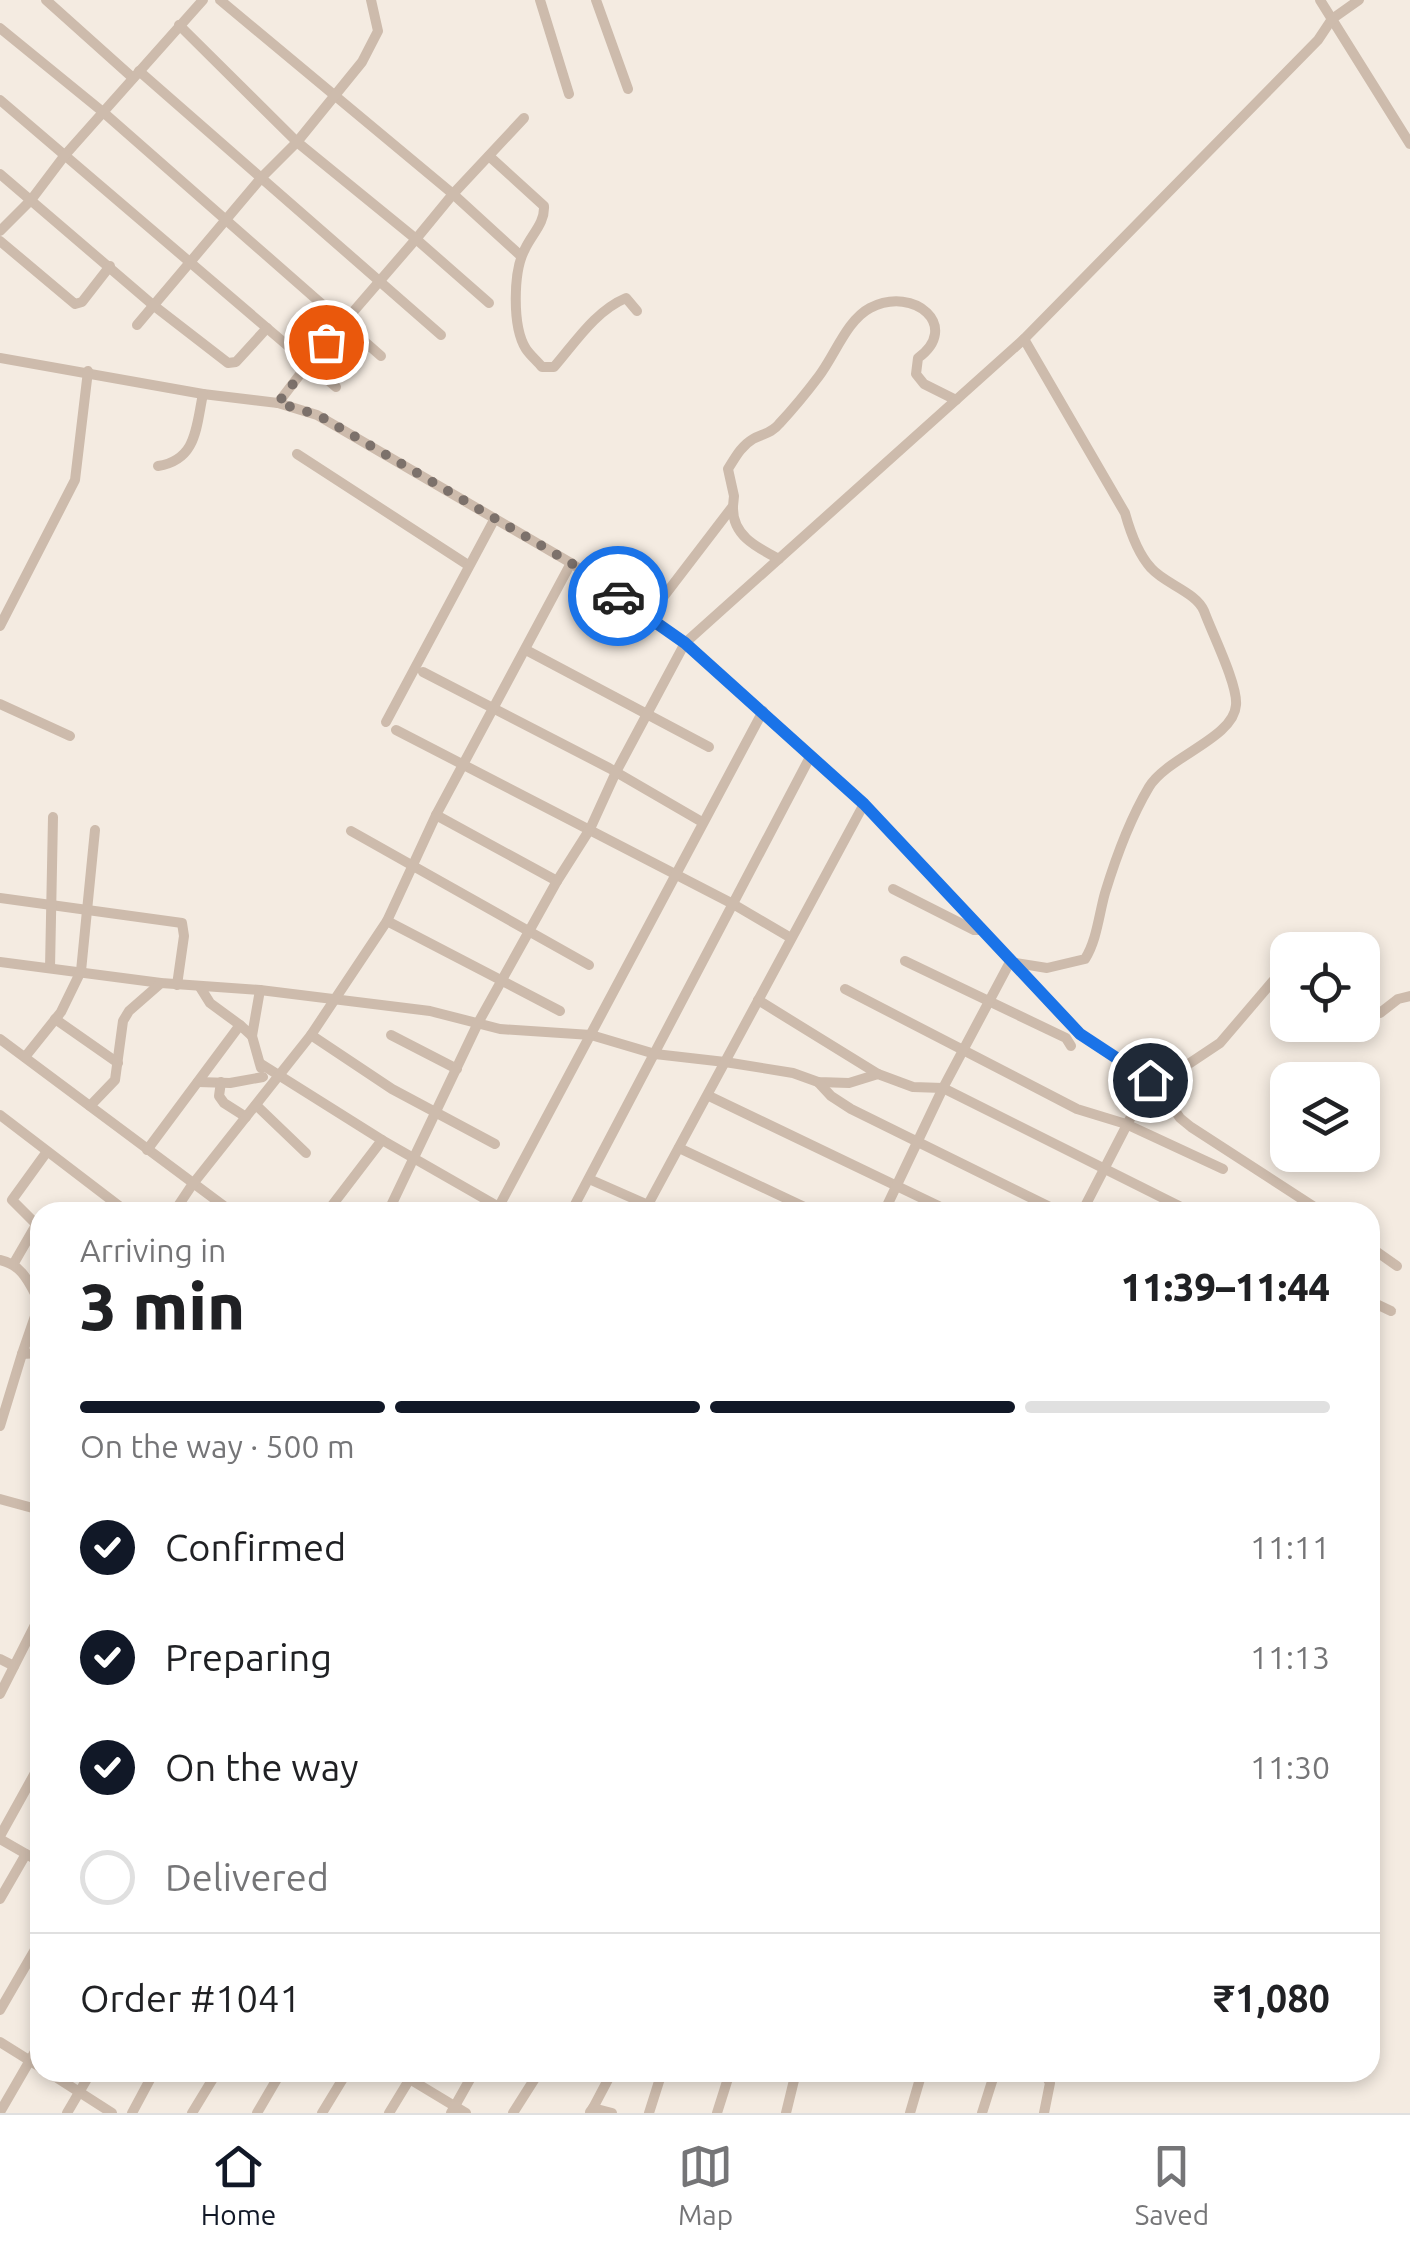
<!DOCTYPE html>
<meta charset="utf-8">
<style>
:root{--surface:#fff;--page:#f2f2f2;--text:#202124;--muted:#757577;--line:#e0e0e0;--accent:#111827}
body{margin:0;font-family:Ubuntu,sans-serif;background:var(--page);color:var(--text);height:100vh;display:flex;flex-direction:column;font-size:38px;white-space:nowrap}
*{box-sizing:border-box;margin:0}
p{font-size:32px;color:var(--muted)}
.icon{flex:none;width:55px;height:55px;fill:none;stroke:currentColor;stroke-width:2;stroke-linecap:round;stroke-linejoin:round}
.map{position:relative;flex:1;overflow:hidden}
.details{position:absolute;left:30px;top:1202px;width:1350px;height:880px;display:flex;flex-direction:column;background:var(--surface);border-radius:30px;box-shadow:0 5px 15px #0003}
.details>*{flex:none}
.tools{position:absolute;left:1270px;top:932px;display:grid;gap:20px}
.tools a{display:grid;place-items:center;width:110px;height:110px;border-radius:20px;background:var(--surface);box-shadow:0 5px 15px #0003;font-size:50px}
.pin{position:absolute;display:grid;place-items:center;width:85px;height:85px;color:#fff;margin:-42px;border:5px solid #fff;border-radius:50%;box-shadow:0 2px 10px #0007}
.courier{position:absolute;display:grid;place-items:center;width:100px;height:100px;margin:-50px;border:8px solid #1a73e8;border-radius:50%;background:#fff;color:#222;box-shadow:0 2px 12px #0007}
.headline em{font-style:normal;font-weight:800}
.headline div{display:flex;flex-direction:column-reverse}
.headline{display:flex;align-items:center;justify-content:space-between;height:170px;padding:0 50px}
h1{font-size:65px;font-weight:800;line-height:75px}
.bar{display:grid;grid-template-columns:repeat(4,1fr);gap:15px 10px;align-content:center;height:120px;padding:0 50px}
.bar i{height:12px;border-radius:8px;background:var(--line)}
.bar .active{background:var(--accent)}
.bar p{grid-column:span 4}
.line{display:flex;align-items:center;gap:25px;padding:0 50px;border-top:2px solid var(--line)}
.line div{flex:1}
ol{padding:0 50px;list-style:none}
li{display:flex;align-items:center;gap:30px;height:110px}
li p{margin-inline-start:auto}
li .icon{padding:10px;border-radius:50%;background:var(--accent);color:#fff;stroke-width:4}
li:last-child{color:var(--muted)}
li i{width:55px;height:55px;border:5px solid var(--line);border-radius:50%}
.menu{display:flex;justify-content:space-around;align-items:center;height:140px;border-top:2px solid var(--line);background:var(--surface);font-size:28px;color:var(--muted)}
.menu a{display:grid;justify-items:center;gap:5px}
.menu .active{color:var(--accent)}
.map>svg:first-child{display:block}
</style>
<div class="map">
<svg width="1410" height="2113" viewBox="0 0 1410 2113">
<rect width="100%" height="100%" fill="#f4ebe1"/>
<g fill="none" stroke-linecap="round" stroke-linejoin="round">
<g stroke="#cdbbac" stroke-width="10">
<path d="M46 0 133 78"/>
<path d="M220 0 453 194 416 239 489 303"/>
<path d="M540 0 569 94"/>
<path d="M596 0 628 89"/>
<path d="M1320 0 1410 144"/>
<path d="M179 25 297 142 416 239 308 364 278 403"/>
<path d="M0 28 103 112 381 356"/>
<path d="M139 71 441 335"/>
<path d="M0 100 336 387"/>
<path d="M489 156 544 206C545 223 532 234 525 249 513 271 512 327 526 349 530 355 537 361 542 367H554C575 343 595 311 626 298L637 311"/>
<path d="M0 174 153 305 228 363 236 362 267 328"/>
<path d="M0 231 31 200 65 155 203 0"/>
<path d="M0 241 75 304 82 302 110 266"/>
<path d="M521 256 453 194 524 118"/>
<path d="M137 325 262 177 297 142 362 62 378 31 371 0"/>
<path d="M0 358 203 394 278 403 317 415 571 563 685 643 864 804 1079 1034 1150 1080 1163 1093 1180 1118 1191 1127 1322 1212"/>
<path d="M297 454 468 565"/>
<path d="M158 466C197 460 196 427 203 394"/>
<path d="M733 507C732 535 756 547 779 559"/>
<path d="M648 617 733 506 734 496 728 469C735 458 741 446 753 439 762 434 772 433 779 424 793 409 807 392 819 376 835 355 847 320 870 308 915 285 961 327 918 358L916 374 924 384 956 400"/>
<path d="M0 626 75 480 88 371"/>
<path d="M526 650 709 747"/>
<path d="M423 672 609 768 702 822"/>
<path d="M0 704 70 736"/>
<path d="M386 722 494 520"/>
<path d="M396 730 733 904 791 938"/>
<path d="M351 831 589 965"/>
<path d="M557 881 436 815 571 563"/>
<path d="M893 889 974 930H981"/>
<path d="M0 898 182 923 184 936 177 985"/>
<path d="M387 921 560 1011"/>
<path d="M905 961 1066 1038 1071 1046"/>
<path d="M0 962 161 983 260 990 430 1011 500 1029 591 1035 655 1054 725 1062 793 1073 818 1082 849 1083 878 1074 913 1087 943 1088 1191 1212"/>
<path d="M50 968 53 817"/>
<path d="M200 987 210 1003 240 1025"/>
<path d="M845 989 1077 1109 1126 1124 1223 1169"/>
<path d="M758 1000 878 1074"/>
<path d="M1362 1006 1380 1013 1398 999 1410 996"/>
<path d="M55 1019 118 1063"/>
<path d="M311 1035 387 921 436 815"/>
<path d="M391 1035 457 1069"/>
<path d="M252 1036 261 1068"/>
<path d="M0 1039 232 1212"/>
<path d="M25 1057 61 1012 81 971 95 830"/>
<path d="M261 1064 382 1140 499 1207"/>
<path d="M198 1082 230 1083 263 1077"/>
<path d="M221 1082 219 1096 224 1103 246 1117"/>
<path d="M818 1082 831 1096 851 1109 1060 1212"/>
<path d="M709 1096 951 1212"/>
<path d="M256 1105 306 1153"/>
<path d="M90 1106 115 1080 123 1021 129 1011 161 983"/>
<path d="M0 1115 127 1212"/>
<path d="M679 1148 815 1212"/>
<path d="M147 1150 240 1025 252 1036 260 990"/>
<path d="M589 1179 664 1212"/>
<path d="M174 1212 192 1185 311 1035 392 1089 495 1144"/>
<path d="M327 1212 382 1140"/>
<path d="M388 1212 478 1023 557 881 590 829 616 772 685 643 1024 339 1318 40 1332 19 1359 0"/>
<path d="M496 1212 763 711"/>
<path d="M571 1212 810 757"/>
<path d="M644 1212 864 804"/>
<path d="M884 1212 943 1088 1010 962 1047 968 1085 959C1097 940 1099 914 1105 893 1116 857 1130 819 1149 787 1167 757 1234 738 1236 705 1238 685 1212 633 1204 611 1196 592 1165 584 1151 568 1139 555 1130 531 1125 513L1024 339"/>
<path d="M1082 1212 1150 1080 1190 1063 1220 1043 1273 981 1288 982"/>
<path d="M40 1228 12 1200 46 1153"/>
<path d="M1370 1247 1397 1266"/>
<path d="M0 1260C23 1265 29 1283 40 1303"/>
<path d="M14 1263 36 1225"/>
<path d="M1370 1301 1391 1311"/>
<path d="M40 1302 22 1354 40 1353"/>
<path d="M0 1426 22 1354"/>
<path d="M0 1499 40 1510"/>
<path d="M0 1659 14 1666"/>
<path d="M0 1694 40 1615"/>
<path d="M0 1836 40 1764"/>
<path d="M0 1839 40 1862"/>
<path d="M0 1899 26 1854"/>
<path d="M0 2010 40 1941"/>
<path d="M0 2042 40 2067"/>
<path d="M48 2072 112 2113"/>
<path d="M398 2072 466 2113"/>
<path d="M593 2108 612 2072"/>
<path d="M0 2112 40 2043"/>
<path d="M590 2112 593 2108 612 2113"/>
<path d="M67 2113 91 2072"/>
<path d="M132 2113 154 2072"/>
<path d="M192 2113 217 2072"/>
<path d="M257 2113 281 2072"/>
<path d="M322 2113 347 2072"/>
<path d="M389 2113 414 2072"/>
<path d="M451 2113 474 2072"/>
<path d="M513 2113 539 2072"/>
<path d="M649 2113 662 2072"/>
<path d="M717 2113 730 2072"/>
<path d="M786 2113 796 2072"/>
<path d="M910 2113 922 2072"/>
<path d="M982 2113 995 2072"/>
<path d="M1044 2113 1050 2083 1044 2072"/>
</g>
</g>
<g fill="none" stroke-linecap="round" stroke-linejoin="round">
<path stroke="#7c716b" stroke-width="10" stroke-dasharray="0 18" d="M326 342 278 403 318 415 571 563 618 596"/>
<path stroke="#1a73e8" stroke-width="12" d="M618 596 685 643 864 804 1080 1034 1150 1080"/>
</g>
</svg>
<div class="tools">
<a><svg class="icon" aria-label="locate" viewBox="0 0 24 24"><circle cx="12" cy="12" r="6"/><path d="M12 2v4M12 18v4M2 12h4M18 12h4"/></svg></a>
<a><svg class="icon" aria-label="layers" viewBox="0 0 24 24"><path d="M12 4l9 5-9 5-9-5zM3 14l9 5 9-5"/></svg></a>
</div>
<div class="pin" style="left:326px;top:342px;background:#ea580c"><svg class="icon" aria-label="bag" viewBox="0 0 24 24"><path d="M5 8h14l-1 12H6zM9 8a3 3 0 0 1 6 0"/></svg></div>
<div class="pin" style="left:1150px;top:1080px;background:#1f2937"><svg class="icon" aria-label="home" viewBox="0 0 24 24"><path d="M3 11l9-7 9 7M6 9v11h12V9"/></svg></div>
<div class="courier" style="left:618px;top:596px"><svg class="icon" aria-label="car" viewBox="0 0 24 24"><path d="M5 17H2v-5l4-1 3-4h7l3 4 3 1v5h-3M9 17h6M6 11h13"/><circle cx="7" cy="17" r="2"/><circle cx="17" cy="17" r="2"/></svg></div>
<section class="details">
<div class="headline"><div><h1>3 min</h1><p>Arriving in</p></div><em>11:39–11:44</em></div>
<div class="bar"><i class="active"></i><i class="active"></i><i class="active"></i><i></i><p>On the way · 500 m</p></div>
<ol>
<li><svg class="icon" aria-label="check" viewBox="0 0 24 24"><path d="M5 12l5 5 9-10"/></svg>Confirmed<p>11:11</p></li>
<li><svg class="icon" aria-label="check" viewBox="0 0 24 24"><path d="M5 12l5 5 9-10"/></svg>Preparing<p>11:13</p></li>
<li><svg class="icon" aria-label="check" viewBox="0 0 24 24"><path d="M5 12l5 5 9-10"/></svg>On the way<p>11:30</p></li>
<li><i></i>Delivered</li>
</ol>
<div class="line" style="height:130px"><div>Order #1041</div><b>₹1,080</b></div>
</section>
</div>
<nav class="menu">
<a class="active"><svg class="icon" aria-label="home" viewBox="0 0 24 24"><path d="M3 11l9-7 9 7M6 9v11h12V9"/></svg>Home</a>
<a><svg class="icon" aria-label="map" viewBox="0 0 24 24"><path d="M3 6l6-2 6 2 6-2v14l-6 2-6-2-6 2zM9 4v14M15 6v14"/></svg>Map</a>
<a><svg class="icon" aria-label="saved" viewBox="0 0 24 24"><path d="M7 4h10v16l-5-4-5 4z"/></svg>Saved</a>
</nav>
